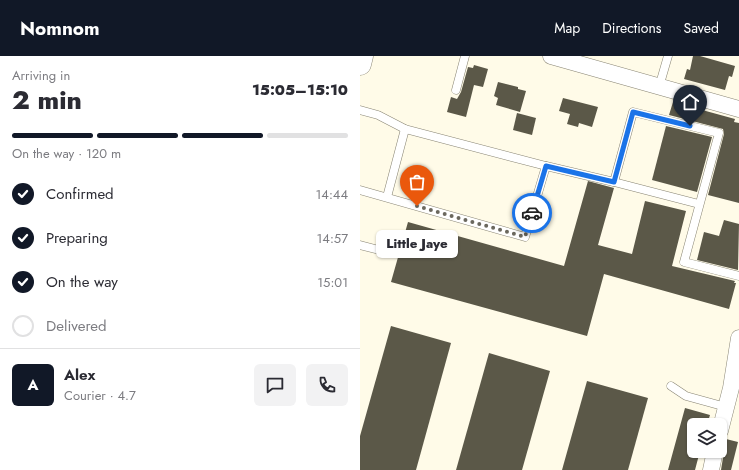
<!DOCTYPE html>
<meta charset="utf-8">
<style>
:root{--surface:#fff;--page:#f2f2f3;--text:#2b2b33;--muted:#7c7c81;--line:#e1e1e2;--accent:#111827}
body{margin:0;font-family:Jost,sans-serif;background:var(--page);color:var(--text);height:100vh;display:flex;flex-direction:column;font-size:15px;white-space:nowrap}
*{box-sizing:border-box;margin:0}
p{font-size:13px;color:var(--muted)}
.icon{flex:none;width:22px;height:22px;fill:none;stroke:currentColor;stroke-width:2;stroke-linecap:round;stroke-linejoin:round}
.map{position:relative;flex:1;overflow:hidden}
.sheet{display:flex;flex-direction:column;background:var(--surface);width:360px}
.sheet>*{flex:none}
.fabs{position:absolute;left:327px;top:362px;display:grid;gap:8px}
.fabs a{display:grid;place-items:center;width:40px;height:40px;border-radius:6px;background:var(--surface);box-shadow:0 1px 3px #0004;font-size:20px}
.pin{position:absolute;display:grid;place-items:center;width:34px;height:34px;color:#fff;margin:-41px -17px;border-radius:50% 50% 50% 0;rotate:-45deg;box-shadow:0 0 4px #0007}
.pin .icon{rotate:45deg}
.courier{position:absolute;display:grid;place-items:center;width:40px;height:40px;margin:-20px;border:3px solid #1a73e8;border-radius:50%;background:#fff;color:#222;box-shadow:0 1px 5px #0007}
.bubble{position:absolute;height:28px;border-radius:6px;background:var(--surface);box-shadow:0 1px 3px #0004;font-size:13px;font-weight:800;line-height:28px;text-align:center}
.overview em{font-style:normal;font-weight:800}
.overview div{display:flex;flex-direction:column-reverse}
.overview{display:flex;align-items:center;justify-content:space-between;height:68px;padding:0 12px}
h1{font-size:26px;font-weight:800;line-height:30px}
.bar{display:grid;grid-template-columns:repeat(4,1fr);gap:6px 4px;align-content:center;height:48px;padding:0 12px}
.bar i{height:5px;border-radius:3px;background:var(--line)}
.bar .on{background:var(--accent)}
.bar p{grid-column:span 4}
.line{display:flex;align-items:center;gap:10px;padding:0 12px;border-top:1px solid var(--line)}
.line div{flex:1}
.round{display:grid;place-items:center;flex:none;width:42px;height:42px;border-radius:6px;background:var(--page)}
ol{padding:0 12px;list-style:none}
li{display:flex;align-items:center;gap:12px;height:44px}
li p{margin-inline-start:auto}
li .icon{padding:4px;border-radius:50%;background:var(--accent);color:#fff;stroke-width:4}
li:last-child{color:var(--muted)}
li i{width:22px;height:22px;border:2px solid var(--line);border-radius:50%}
header{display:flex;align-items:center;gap:24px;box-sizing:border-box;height:56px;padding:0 20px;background:var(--accent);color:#fff}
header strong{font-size:19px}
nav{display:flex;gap:22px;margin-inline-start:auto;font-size:14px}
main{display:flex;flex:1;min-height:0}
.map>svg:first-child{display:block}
</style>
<header>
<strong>Nomnom</strong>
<nav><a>Map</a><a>Directions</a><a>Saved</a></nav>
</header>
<main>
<section class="sheet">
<div class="overview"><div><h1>2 min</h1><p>Arriving in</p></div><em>15:05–15:10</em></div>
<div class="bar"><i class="on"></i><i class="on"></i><i class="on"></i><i></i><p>On the way · 120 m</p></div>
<ol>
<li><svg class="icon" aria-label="check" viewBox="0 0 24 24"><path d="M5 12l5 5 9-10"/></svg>Confirmed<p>14:44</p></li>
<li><svg class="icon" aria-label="check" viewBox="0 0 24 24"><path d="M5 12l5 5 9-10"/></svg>Preparing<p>14:57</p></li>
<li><svg class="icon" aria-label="check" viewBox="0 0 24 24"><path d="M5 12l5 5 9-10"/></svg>On the way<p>15:01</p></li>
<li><i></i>Delivered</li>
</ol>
<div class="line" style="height:72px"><b class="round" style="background:var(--accent);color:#fff">A</b><div><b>Alex</b><p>Courier · 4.7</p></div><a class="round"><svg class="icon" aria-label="chat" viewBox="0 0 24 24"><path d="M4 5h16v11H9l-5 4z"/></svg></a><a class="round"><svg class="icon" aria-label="phone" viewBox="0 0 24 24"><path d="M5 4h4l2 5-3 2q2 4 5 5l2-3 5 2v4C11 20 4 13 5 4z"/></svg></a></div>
</section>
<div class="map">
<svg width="379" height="414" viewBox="0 0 379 414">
<rect width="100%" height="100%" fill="#fffbe8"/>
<g fill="#5b5848">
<path d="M333 0H340L375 10 372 21 369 20 365 34 324 23 327 13 330 14Z"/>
<path d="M114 9 128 13 123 31 114 29 106 61 87 56 91 41 97 43 101 36 108 11 113 12Z"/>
<path d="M138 26 158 31V33L166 35 160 56 136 49 138 42 134 40Z"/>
<path d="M203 42 238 51 232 71 219 67 218 71 207 68 210 58 199 55Z"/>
<path d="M313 46 375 63 374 66 379 67V147L348 139 364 78 363 73 309 59Z"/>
<path d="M157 57 176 62 172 79 153 74Z"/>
<path d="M306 70 352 81 337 136 292 124Z"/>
<path d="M228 125 254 132 238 189 272 198 285 145 326 155 312 210 375 225 374 227H376L369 253 244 218 227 280 31 226 48 166 204 210Z"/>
<path d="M364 164 379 168 378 214 337 204 344 176 359 180Z"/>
<path d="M31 270 91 287 56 414H0V380Z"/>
<path d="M129 297 190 315 162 414H96Z"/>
<path d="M227 325 288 342 268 414H202Z"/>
<path d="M325 352 350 359 347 369H334V395H340L335 414H308Z"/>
<path d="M366 383 378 386 371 414H361Z"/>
</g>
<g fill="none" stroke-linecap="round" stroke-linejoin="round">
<defs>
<g id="lane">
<path d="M299 31 308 0"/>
<path d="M96 34 105 0"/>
<path d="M0 54 18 59 45 73 186 110 165 181 0 134"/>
<path d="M186 110 254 126 273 56 359 77 324 206 379 220"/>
<path d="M254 126 339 148"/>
<path d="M27 141 45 73"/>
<path d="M0 189 19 194"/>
<path d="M311 330 326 340 366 351"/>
</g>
<g id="street">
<path d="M191 0 379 53"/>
<path d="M360 375 371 332 379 282"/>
<path d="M351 414 355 395"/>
</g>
<path id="secondary" d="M0 8 2 0"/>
</defs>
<use href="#lane" stroke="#888473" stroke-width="9"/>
<use href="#street" stroke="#888473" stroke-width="17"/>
<use href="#secondary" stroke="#888473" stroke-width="23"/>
<use href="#lane" stroke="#fff" stroke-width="8"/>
<use href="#street" stroke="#fff" stroke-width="16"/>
<use href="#secondary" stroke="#fff" stroke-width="22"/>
</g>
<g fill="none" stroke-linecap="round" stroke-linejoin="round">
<path stroke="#6b685e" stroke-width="4" stroke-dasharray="0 7.2" d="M57 150 165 181 172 157"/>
<path stroke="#1a73e8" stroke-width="5" d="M172 157 186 110 254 126 273 56 330 70"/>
</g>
</svg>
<div class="fabs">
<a><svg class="icon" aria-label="layers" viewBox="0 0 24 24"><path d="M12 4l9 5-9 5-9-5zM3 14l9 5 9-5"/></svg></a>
</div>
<div class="pin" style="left:57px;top:150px;background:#ea580c"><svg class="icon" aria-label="bag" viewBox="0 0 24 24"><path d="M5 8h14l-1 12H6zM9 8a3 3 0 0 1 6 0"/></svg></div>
<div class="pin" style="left:330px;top:70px;background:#1f2937"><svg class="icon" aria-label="home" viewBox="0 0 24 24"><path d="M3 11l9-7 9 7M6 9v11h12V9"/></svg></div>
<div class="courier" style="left:172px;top:157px"><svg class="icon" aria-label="car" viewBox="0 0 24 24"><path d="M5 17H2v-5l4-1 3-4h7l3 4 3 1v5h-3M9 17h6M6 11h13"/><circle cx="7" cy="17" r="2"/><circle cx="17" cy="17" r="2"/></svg></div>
<div class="bubble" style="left:16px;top:174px;width:82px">Little Jaye</div>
</div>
</main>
